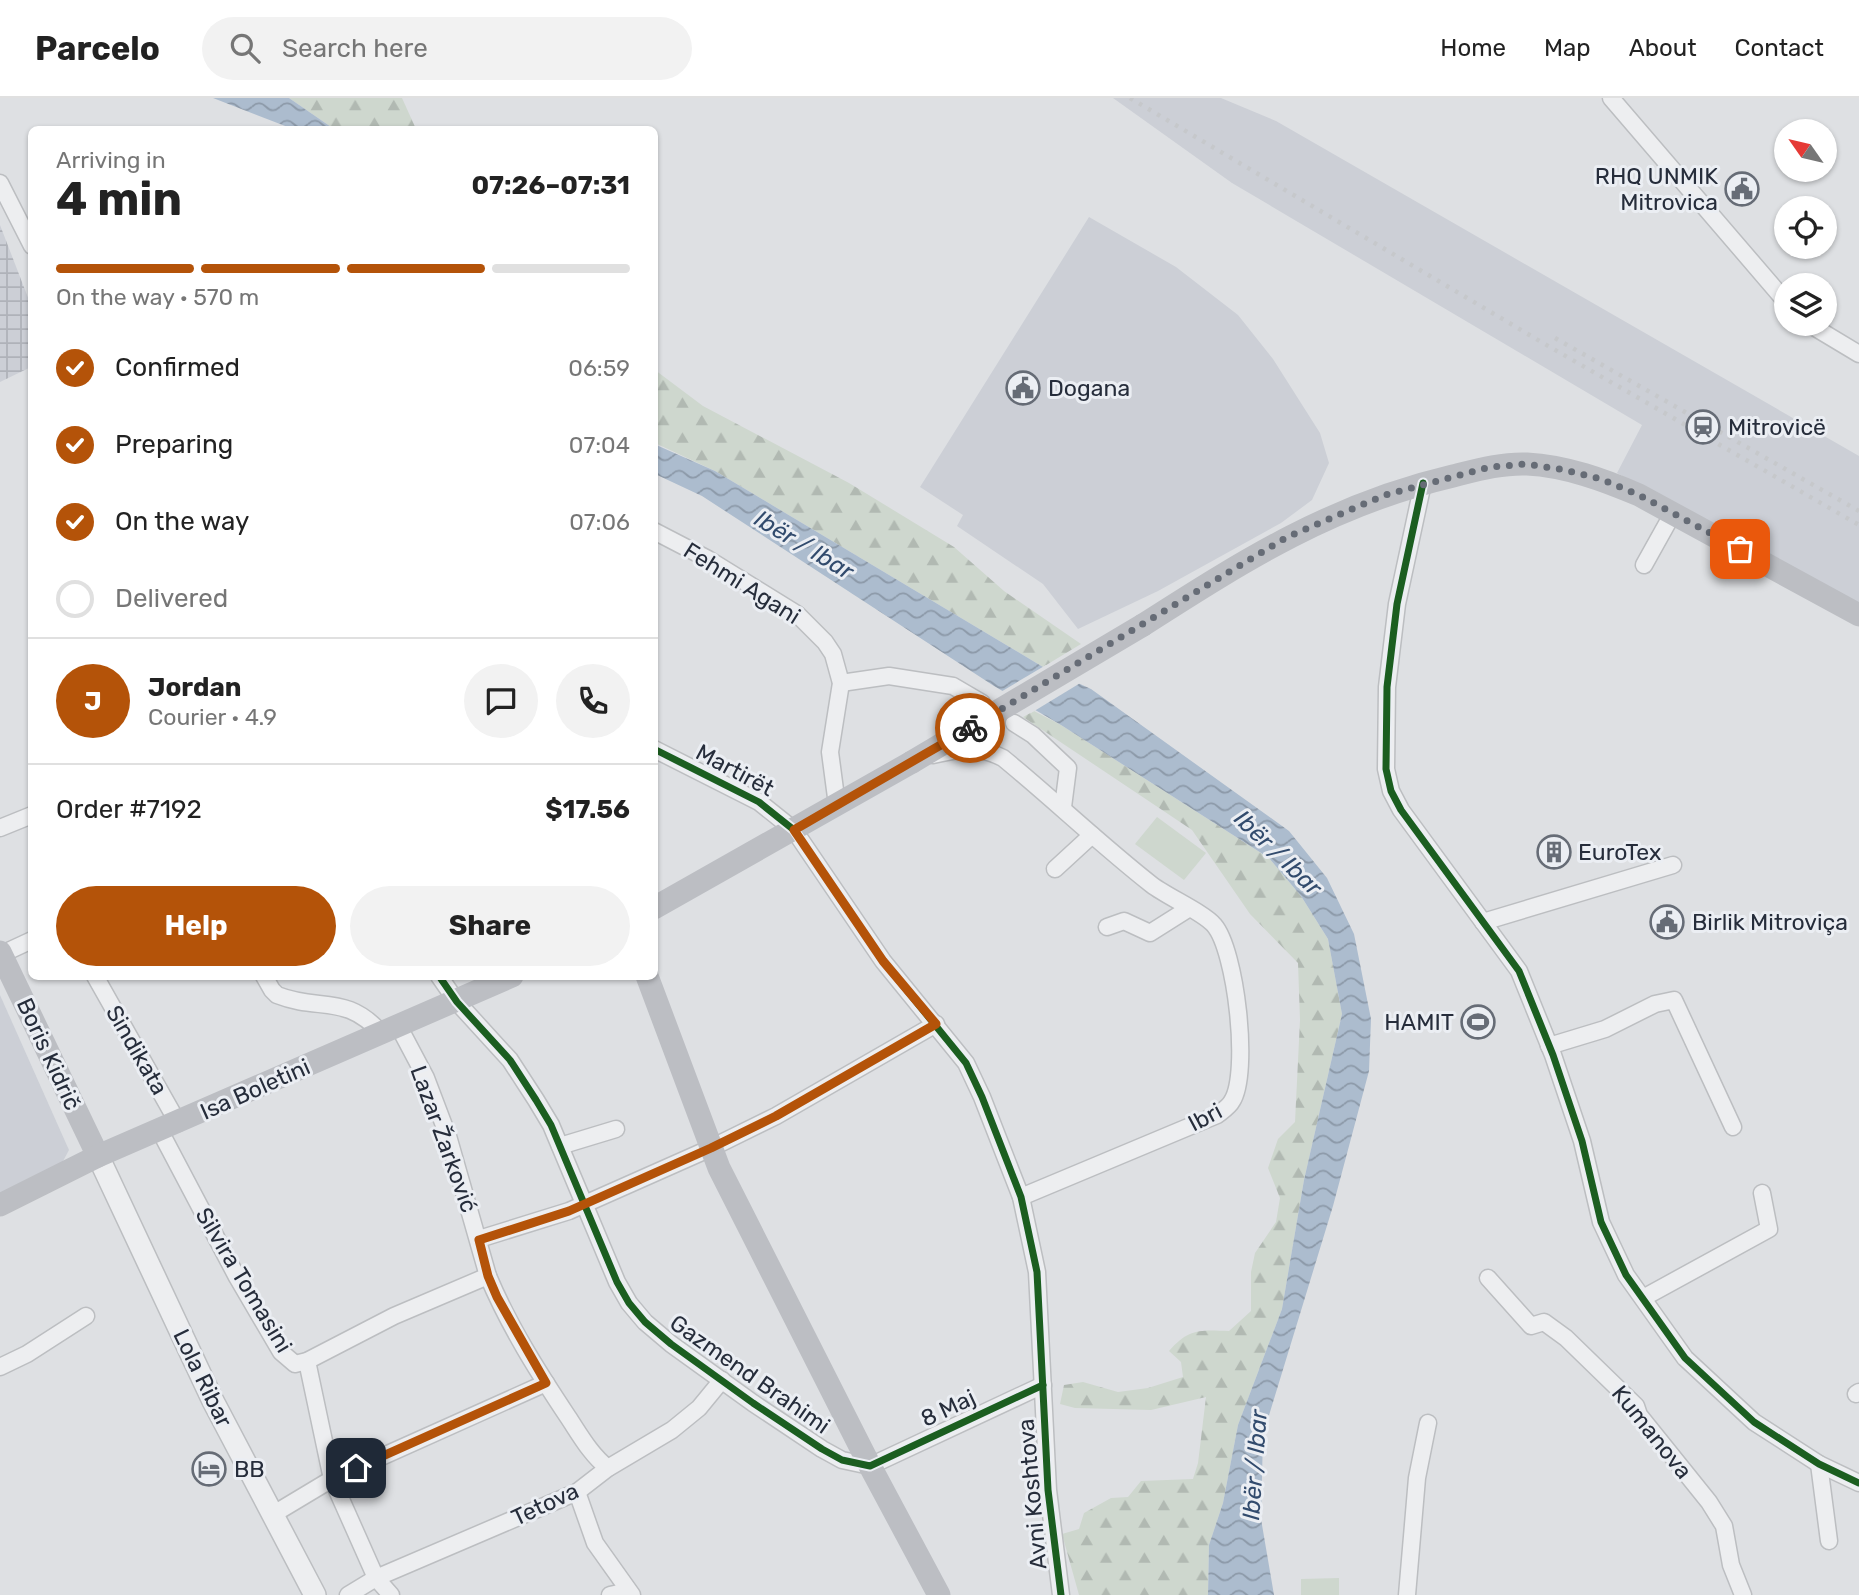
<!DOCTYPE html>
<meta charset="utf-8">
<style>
:root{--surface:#fff;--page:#f2f2f2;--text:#222;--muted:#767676;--line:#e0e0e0;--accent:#b45309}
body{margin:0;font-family:Rubik,sans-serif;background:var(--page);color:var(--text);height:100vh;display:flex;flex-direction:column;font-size:26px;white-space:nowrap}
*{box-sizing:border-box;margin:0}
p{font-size:23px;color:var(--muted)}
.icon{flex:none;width:38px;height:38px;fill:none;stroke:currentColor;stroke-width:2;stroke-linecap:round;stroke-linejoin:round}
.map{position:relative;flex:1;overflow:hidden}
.drawer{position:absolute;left:28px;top:28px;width:630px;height:854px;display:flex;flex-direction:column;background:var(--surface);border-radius:10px;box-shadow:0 2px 5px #0004}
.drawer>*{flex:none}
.needle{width:46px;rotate:304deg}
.tools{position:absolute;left:1774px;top:21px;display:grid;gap:14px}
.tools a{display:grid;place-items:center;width:63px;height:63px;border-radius:50%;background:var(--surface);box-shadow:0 2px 5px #0004;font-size:35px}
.pin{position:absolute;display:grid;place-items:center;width:60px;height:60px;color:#fff;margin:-30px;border-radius:14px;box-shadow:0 4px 10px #0006}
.courier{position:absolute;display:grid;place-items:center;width:70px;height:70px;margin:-35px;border:5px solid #b45309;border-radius:50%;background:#fff;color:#222;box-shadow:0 2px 9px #0007}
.summary em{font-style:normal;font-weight:700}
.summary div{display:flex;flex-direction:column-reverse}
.summary{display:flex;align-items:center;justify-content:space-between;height:119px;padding:0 28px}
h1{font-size:46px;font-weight:700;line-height:52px}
.bar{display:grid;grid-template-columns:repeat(4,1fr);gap:10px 7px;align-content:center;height:84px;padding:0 28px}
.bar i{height:9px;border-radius:5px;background:var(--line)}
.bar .selected{background:var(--accent)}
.bar p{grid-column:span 4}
.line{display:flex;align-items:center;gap:18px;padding:0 28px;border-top:2px solid var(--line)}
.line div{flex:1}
.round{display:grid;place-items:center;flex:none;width:74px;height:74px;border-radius:37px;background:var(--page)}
ol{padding:0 28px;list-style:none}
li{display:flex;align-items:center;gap:21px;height:77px}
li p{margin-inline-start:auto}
li .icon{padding:7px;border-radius:50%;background:var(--accent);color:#fff;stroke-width:4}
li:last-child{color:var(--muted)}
li i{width:38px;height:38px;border:4px solid var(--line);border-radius:50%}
.cta{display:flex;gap:14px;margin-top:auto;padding:14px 28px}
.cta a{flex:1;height:80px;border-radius:42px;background:var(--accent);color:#fff;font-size:28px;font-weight:700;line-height:80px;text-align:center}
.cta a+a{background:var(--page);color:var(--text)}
header{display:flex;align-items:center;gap:42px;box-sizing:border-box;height:98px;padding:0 35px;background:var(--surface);border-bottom:2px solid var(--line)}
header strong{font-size:33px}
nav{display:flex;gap:38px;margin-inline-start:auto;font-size:24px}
.search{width:490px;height:63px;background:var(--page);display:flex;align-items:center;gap:18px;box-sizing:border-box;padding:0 24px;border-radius:38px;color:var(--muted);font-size:26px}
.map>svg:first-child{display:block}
</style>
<header>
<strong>Parcelo</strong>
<div class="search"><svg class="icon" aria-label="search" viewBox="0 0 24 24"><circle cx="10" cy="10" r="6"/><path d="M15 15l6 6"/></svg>Search here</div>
<nav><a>Home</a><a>Map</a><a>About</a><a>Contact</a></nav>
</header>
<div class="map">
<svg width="1859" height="1497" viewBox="0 0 1859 1497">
<defs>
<pattern id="industrial-grid" width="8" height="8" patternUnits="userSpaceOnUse" patternTransform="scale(1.75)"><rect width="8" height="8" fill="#cccfd6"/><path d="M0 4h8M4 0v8" fill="none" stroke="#afb2b9"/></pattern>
<pattern id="forest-firs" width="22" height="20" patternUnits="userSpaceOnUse" patternTransform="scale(1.75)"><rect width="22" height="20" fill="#ced7ce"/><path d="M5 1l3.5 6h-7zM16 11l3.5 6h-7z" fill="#b1b9b2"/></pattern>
<pattern id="water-waves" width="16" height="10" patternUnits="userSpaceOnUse" patternTransform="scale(1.75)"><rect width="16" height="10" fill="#acbcce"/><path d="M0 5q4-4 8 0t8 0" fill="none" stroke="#8c99a8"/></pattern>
</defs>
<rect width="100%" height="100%" fill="#dee0e3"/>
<g fill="#cccfd6">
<path d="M1113 0H1221L1276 23 1859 358V510L1617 375 1642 327 1232 85Z"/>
<path d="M1089 119 1176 169 1238 217 1273 261 1320 335 1329 365 1312 402 1281 425 1158 493 1078 531 1043 486 957 428 963 417 920 389Z"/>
<path d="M0 897 69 1052 62 1065 0 1095Z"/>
</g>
<path fill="url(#industrial-grid)" d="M0 127 32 210 31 269 0 284Z"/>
<g fill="#ced7ce">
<path d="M1157 719 1206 755 1184 782 1135 746Z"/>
<path d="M1339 1480V1497H1301V1481Z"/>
</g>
<g fill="url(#forest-firs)">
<path d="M289 0H402L416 31H334Z"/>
<path d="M655 272 703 308 849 385 954 449 1004 493 1081 546 1043 569 715 373 655 345Z"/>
<path d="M1034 613 1061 627 1269 760 1301 798 1328 841 1342 916 1304 1082 1282 1211 1238 1327 1223 1405 1209 1447 1208 1497H1079L1062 1436 1079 1431 1084 1415 1111 1400 1128 1399 1141 1383 1193 1381 1198 1365 1206 1299 1151 1312 1075 1310 1060 1306 1064 1287 1083 1284 1118 1294 1148 1290 1183 1279 1181 1264 1169 1253C1189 1230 1200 1232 1229 1233L1251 1213V1174L1255 1155 1276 1124 1280 1100 1268 1070 1278 1041 1295 1024 1300 922 1298 865 1250 816 1192 732 1023 619Z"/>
</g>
<g fill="url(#water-waves)">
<path d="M213 0H289L334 31H293Z"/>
<path d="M654 346 715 373 1043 569 1091 591 1289 733 1327 780 1354 836 1371 921 1369 973 1333 1108 1263 1337 1261 1421 1274 1497H1208L1209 1447 1223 1405 1238 1327 1282 1211 1304 1082 1342 916 1328 841 1301 798 1269 760 1061 627 994 588 702 398 655 376Z"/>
</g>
<path fill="#dee0e3" d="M1046 567 1082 584 1031 615 999 595Z"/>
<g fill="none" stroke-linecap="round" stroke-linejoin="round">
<defs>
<g id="minor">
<path d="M1611 0 1787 205"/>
<path d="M0 85 32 148"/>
<path d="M1809 226 1859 256"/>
<path d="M1423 385 1397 506 1387 589 1386 671 1391 693 1401 712 1519 873 1553 957 1582 1043 1601 1124 1626 1177 1685 1260 1754 1324 1819 1366 1859 1385"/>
<path d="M654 433 708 461 797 516 825 544 833 556 841 585 830 654 837 707"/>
<path d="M1644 467 1673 415"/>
<path d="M841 585 889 578 953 588 982 605"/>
<path d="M1014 625 1033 637 1068 670 1063 709"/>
<path d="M654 651 759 704 794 732 883 863 966 965 982 999 1021 1099 1037 1174 1048 1392 1061 1497"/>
<path d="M933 657C962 651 975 646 1003 660 1053 701 1101 747 1152 787 1168 799 1204 815 1214 827 1236 852 1250 975 1232 1003 1229 1009 1222 1013 1217 1017L1021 1099"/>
<path d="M0 730 32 717"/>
<path d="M1055 771 1092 737"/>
<path d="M1483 824 1673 767"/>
<path d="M1107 829 1124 823 1150 835 1188 811"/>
<path d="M2 856 32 842"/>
<path d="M95 878 178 1025"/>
<path d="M264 878 272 892 277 897C320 914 346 895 382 936"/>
<path d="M439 878 457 904 510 962 536 1002 551 1027 617 1184 629 1205 645 1224 671 1246 753 1305 822 1351 842 1362 870 1368 1043 1287"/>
<path d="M399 929 426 980 448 1038 488 1178C509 1228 538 1274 568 1319 580 1337 591 1357 608 1370"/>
<path d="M1549 948 1605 931 1655 906 1674 902 1733 1029"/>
<path d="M160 1033 237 1179 281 1254 295 1266 307 1263 394 1218 488 1178"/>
<path d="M560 1048 616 1031"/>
<path d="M479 1141 569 1113 711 1050 776 1018 936 926"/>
<path d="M1488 1180 1531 1228 1544 1224 1566 1240 1636 1308 1639 1317 1709 1404 1724 1428 1731 1467 1743 1497"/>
<path d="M1643 1200 1769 1131 1762 1095"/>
<path d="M307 1263 332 1381 376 1480 391 1497"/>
<path d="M0 1269 27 1256 86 1218"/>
<path d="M1856 1296 1859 1294"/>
<path d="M1819 1366 1829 1443"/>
<path d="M577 1394 595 1445 632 1497"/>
<path d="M272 1417 332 1381 546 1285"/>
<path d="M348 1497 376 1480 577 1394 608 1370 672 1332 699 1310 722 1282"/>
<path d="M610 1497 628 1493"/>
<path d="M1407 1497 1417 1380 1428 1325"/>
</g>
<path id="tertiary" d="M98 1058 213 1303 315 1497"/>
</defs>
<use href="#minor" stroke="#bcbec1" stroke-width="19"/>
<use href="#tertiary" stroke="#bcbec1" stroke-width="24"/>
<use href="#minor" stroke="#edeef0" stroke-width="16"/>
<use href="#tertiary" stroke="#edeef0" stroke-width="21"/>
<g stroke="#bcbec3" stroke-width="23">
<path d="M1143 527C1246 461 1333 406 1453 378 1477 372 1502 365 1527 366 1566 368 1604 382 1639 397L1859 517"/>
<path d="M654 810 912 664"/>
<path d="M0 854 98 1058"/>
<path d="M647 878 719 1070 870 1368 939 1497"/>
<path d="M0 1107 98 1058 512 878"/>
</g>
<g stroke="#c6c8cb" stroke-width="4.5" stroke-dasharray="3.5 7" stroke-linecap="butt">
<path d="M1130 0 1543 245 1859 427"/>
<path d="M1555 240 1859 413"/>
</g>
<path stroke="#bcbec3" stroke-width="23" d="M912 664 1143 527"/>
<defs>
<g id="cycleway">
<path d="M1423 385 1397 506 1387 589 1386 671 1391 693 1401 712 1519 873 1553 957 1582 1043 1601 1124 1626 1177 1685 1260 1754 1324 1819 1366 1859 1385"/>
<path d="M654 651 759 704 794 732 883 863 966 965 982 999 1021 1099 1037 1174 1048 1392 1061 1497"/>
<path d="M439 878 457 904 510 962 536 1002 551 1027 617 1184 629 1205 645 1224 671 1246 753 1305 822 1351 842 1362 870 1368 1043 1287"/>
</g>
</defs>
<use href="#cycleway" stroke="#ebeef3" stroke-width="11"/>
<use href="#cycleway" stroke="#1b5e20" stroke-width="7"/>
</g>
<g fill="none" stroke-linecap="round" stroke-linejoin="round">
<path stroke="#666c76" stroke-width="7" stroke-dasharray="0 12.6" d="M970 630 1287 439 1385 397 1490 369 1526 366 1565 372 1601 381 1639 397 1740 451"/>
<path stroke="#b45309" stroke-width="9" d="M356 1370 546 1285 497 1199 488 1178 479 1142 569 1113 711 1050 776 1018 936 926 883 863 794 732 970 630"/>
</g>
<defs>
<symbol id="civic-ring" viewBox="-11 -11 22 22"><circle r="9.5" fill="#ebeef3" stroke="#666c76" stroke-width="1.5"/><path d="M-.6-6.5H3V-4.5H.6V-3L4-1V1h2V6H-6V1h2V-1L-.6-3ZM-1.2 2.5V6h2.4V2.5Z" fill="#666c76"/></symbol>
<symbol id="station-ring" viewBox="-11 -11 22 22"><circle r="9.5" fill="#ebeef3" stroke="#666c76" stroke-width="1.5"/><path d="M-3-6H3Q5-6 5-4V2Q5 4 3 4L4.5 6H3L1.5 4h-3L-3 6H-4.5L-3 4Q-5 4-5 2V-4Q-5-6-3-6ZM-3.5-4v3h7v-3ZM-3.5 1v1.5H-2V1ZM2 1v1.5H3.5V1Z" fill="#666c76"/></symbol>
<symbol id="building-ring" viewBox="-11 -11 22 22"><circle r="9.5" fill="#ebeef3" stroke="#666c76" stroke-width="1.5"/><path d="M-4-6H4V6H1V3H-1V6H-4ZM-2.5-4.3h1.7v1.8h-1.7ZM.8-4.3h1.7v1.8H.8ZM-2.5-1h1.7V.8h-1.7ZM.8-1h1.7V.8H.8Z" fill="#666c76"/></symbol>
<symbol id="stadium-ring" viewBox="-11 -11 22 22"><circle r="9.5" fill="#ebeef3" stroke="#666c76" stroke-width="1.5"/><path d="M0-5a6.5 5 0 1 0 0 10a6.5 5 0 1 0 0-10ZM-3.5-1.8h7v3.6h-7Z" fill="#666c76"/></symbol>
<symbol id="hotel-ring" viewBox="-11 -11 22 22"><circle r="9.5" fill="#ebeef3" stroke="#666c76" stroke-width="1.5"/><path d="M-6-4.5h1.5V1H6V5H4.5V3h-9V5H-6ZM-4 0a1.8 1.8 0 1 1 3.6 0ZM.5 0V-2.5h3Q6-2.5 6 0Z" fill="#666c76"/></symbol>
</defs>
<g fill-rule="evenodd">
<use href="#civic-ring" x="1723" y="72" width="38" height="38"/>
<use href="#civic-ring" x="1004" y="271" width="38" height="38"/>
<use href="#station-ring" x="1684" y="310" width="38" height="38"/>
<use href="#building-ring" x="1535" y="735" width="38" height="38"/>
<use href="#civic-ring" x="1648" y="805" width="38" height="38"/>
<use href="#stadium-ring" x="1459" y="905" width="38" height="38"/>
<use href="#hotel-ring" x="190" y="1352" width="38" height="38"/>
</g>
<g text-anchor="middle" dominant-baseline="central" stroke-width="6" stroke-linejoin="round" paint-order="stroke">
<g font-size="23" fill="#262d3b" stroke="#ebeef3" text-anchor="start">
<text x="1718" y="78" text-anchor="end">RHQ UNMIK<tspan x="1718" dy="26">Mitrovica</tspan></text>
<text x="1048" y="290">Dogana</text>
<text x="1728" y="329">Mitrovicë</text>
<text x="1578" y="754">EuroTex</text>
<text x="1692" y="824">Birlik Mitroviça</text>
<text x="1454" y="924" text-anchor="end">HAMIT</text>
<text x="234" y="1371">BB</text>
</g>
<g font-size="23" fill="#262d3b" stroke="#ebeef3">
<text transform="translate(742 485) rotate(32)">Fehmi Agani</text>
<text transform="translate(735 672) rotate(28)">Martirët</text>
<text transform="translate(137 952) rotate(60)">Sindikata</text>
<text transform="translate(49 956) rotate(65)">Boris Kidrič</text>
<text transform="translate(255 991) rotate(-24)">Isa Boletini</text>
<text transform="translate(1205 1019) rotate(-28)">Ibri</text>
<text transform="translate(444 1041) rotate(70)">Lazar Žarković</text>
<text transform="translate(244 1182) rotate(59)">Silvira Tomasini</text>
<text transform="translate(750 1276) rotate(35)">Gazmend Brahimi</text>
<text transform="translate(203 1280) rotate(64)">Lola Ribar</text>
<text transform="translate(948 1310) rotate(-25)">8 Maj</text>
<text transform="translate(1652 1334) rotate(51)">Kumanova</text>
<text transform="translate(1032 1396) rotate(-95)">Avni Koshtova</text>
<text transform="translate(545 1406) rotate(-25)">Tetova</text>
</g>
<g font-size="24" font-style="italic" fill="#324b6d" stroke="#ebeef3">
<text transform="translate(804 447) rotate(31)">Ibër / Ibar</text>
<text transform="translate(1278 755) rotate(44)">Ibër / Ibar</text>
<text transform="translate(1255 1367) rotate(-86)">Ibër / Ibar</text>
</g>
</g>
</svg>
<div class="tools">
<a><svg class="needle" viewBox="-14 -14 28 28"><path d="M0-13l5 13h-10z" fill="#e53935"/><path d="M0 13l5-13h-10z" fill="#767676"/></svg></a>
<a><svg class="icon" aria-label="locate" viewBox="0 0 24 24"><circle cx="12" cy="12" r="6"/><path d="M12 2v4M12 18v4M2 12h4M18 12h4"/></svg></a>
<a><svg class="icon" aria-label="layers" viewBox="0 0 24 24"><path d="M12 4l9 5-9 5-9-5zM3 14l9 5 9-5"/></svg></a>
</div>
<div class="pin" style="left:1740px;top:451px;background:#ea580c"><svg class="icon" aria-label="bag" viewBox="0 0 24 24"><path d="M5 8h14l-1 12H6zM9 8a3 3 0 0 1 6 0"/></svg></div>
<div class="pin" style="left:356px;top:1370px;background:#1f2937"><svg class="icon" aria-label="home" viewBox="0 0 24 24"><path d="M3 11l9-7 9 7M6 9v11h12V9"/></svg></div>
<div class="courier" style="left:970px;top:630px"><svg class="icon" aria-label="bike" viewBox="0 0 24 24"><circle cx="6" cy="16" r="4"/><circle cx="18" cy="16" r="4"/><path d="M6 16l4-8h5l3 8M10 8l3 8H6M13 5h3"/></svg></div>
<section class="drawer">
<div class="summary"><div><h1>4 min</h1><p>Arriving in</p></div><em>07:26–07:31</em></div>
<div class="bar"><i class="selected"></i><i class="selected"></i><i class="selected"></i><i></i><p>On the way · 570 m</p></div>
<ol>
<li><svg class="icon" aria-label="check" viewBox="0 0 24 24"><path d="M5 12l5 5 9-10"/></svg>Confirmed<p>06:59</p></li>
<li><svg class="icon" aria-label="check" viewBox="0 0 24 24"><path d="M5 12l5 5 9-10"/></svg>Preparing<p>07:04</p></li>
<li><svg class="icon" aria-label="check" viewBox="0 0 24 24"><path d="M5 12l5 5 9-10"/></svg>On the way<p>07:06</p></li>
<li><i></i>Delivered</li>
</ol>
<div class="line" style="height:126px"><b class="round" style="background:var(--accent);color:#fff">J</b><div><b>Jordan</b><p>Courier · 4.9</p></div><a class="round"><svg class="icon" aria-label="chat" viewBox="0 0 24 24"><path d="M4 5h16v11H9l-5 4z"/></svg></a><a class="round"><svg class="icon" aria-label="phone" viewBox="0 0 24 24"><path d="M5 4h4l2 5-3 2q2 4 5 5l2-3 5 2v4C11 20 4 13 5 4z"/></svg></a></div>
<div class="line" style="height:91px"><div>Order #7192</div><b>$17.56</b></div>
<div class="cta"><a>Help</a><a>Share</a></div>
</section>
</div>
